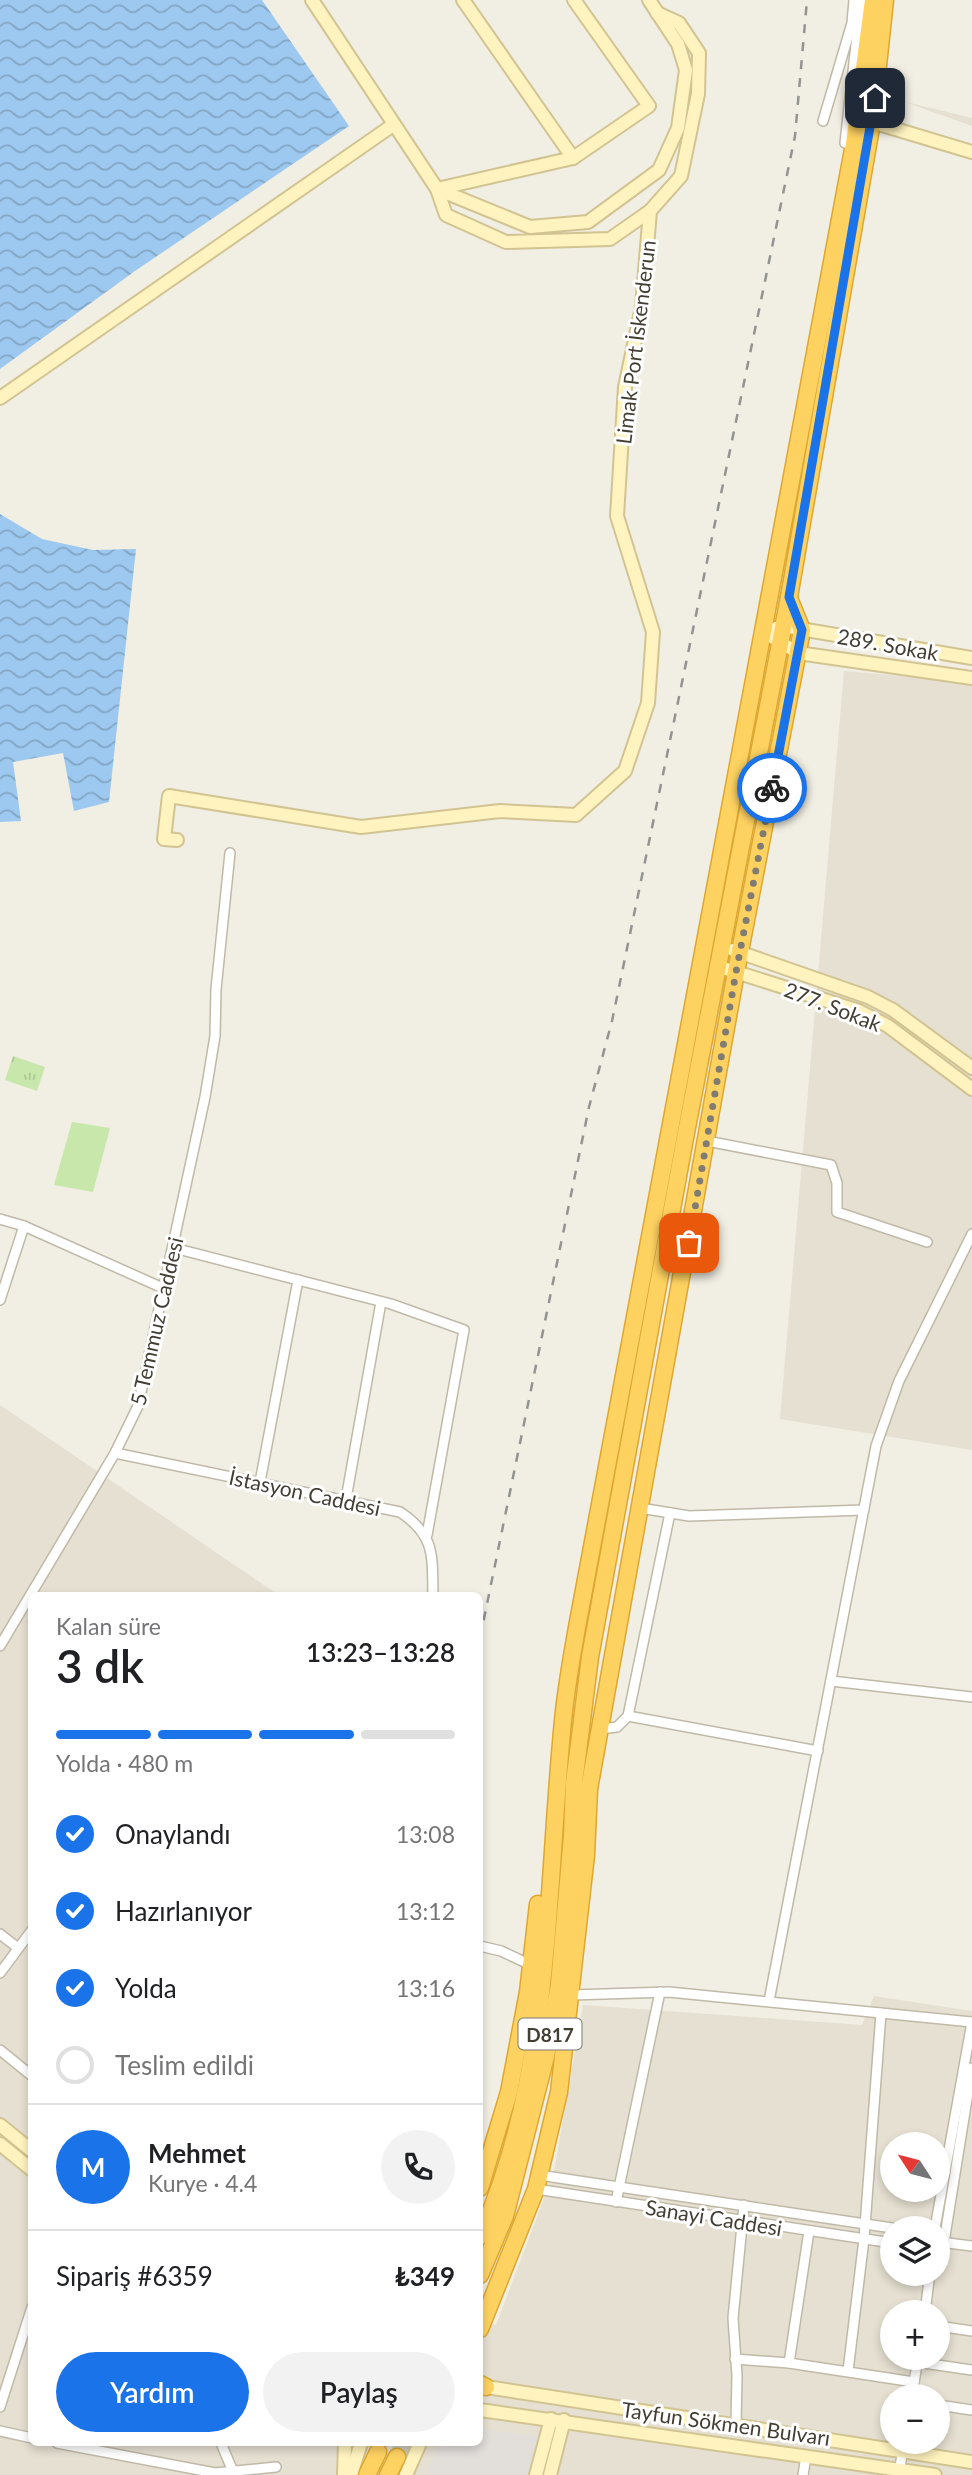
<!DOCTYPE html>
<html lang="tr">
<meta charset="utf-8">
<style>
:root{--surface:#fff;--page:#f2f2f2;--text:#202124;--muted:#757577;--line:#e0e0e0;--accent:#1a73e8}
body{margin:0;font-family:Lato,sans-serif;background:var(--page);color:var(--text);height:100vh;display:flex;flex-direction:column;font-size:26px;white-space:nowrap}
*{box-sizing:border-box;margin:0}
p{font-size:23px;color:var(--muted)}
.icon{flex:none;width:38px;height:38px;fill:none;stroke:currentColor;stroke-width:2;stroke-linecap:round;stroke-linejoin:round}
.map{position:relative;flex:1;overflow:hidden}
.panel{position:absolute;left:28px;top:1592px;width:455px;height:854px;display:flex;flex-direction:column;background:var(--surface);border-radius:10px;box-shadow:0 4px 10px #0003}
.panel>*{flex:none}
.needle{width:46px;rotate:306deg}
.controls{position:absolute;left:880px;top:2132px;display:grid;gap:14px}
.controls a{display:grid;place-items:center;width:70px;height:70px;border-radius:50%;background:var(--surface);box-shadow:0 4px 10px #0003;font-size:35px}
.pin{position:absolute;display:grid;place-items:center;width:60px;height:60px;color:#fff;margin:-30px;border-radius:14px;box-shadow:0 4px 10px #0006}
.courier{position:absolute;display:grid;place-items:center;width:70px;height:70px;margin:-35px;border:5px solid #1a73e8;border-radius:50%;background:#fff;color:#222;box-shadow:0 2px 9px #0007}
.overview em{font-style:normal;font-weight:600}
.overview div{display:flex;flex-direction:column-reverse}
.overview{display:flex;align-items:center;justify-content:space-between;height:119px;padding:0 28px}
h1{font-size:46px;font-weight:600;line-height:52px}
.bar{display:grid;grid-template-columns:repeat(4,1fr);gap:10px 7px;align-content:center;height:84px;padding:0 28px}
.bar i{height:9px;border-radius:5px;background:var(--line)}
.bar .active{background:var(--accent)}
.bar p{grid-column:span 4}
.line{display:flex;align-items:center;gap:18px;padding:0 28px;border-top:2px solid var(--line)}
.line div{flex:1}
.round{display:grid;place-items:center;flex:none;width:74px;height:74px;border-radius:37px;background:var(--page)}
ol{padding:0 28px;list-style:none}
li{display:flex;align-items:center;gap:21px;height:77px}
li p{margin-inline-start:auto}
li .icon{padding:7px;border-radius:50%;background:var(--accent);color:#fff;stroke-width:4}
li:last-child{color:var(--muted)}
li i{width:38px;height:38px;border:4px solid var(--line);border-radius:50%}
.button{display:flex;gap:14px;margin-top:auto;padding:14px 28px}
.button a{flex:1;height:80px;border-radius:42px;background:var(--accent);color:#fff;font-size:28px;font-weight:600;line-height:80px;text-align:center}
.button a+a{background:var(--page);color:var(--text)}
.map>svg:first-child{display:block}
</style>
<div class="map">
<svg width="972" height="2475" viewBox="0 0 972 2475">
<defs>
<pattern id="grass-tufts" width="24" height="20" patternUnits="userSpaceOnUse" patternTransform="scale(1.75)"><rect width="24" height="20" fill="#c8e7aa"/><path d="M3 7l-1-3M5 7V3M7 7l1-3M15 17l-1-3M17 17v-4M19 17l1-3" fill="none" stroke="#adc793"/></pattern>
<pattern id="water-waves" width="16" height="10" patternUnits="userSpaceOnUse" patternTransform="scale(1.75)"><rect width="16" height="10" fill="#9dc9f0"/><path d="M0 5q4-4 8 0t8 0" fill="none" stroke="#82a5c3"/></pattern>
</defs>
<rect width="100%" height="100%" fill="#f1eee3"/>
<g fill="#e5e0d1" fill-rule="evenodd">
<path d="M902 101 972 118V126Z"/>
<path d="M844 671 972 682V1450L780 1419Z"/>
<path d="M0 1405 280 1596H32V2443H480V2322L496 2325 554 2172 583 2005 862 2025 874 1996 972 2011V2475H0ZM892 2144H938V2189H892ZM892 2228H938V2273H892ZM892 2312H938V2357H892ZM892 2396H938V2441H892Z"/>
</g>
<path fill="url(#grass-tufts)" d="M13 1056 45 1067 37 1091 5 1080Z"/>
<path fill="#c8e7aa" d="M72 1122 110 1128 93 1192 54 1185Z"/>
<path fill="#e2dfdb" d="M480 2429 543 2437 533 2475H426L436 2451 443 2443H480Z"/>
<g fill="url(#water-waves)">
<path d="M0 0H262L349 126 135 271 0 369Z"/>
<path d="M0 514 42 539 93 550 136 549 109 802 74 811 63 753 13 762 21 821 0 822Z"/>
</g>
<g fill="none" stroke-linecap="round" stroke-linejoin="round">
<path stroke="#cecbc0" stroke-width="16" stroke-dasharray="16 8" stroke-linecap="butt" d="M397 2457 403 2443"/>
<defs>
<g id="street">
<path d="M823 121 852 23 854 0"/>
<path d="M845 143 861 0"/>
<path d="M707 1141 831 1165 837 1183V1212L927 1242"/>
<path d="M0 1219 24 1226"/>
<path d="M174 1248 391 1304 464 1330 427 1535"/>
<path d="M0 1300 24 1226 165 1289"/>
<path d="M115 1453 400 1512C436 1536 432 1556 433 1596"/>
<path d="M260 1482 298 1280"/>
<path d="M346 1499 381 1302"/>
<path d="M640 1508 689 1516 864 1510"/>
<path d="M0 1646 115 1453 138 1406 205 1097 215 1036 216 989 230 853"/>
<path d="M831 1681 972 1697"/>
<path d="M628 1716 818 1751"/>
<path d="M600 1729 617 1727 628 1716 670 1513"/>
<path d="M0 1934 18 1948"/>
<path d="M480 1946 501 1951 531 1965"/>
<path d="M0 1973 32 1930"/>
<path d="M571 1995 669 1992 972 2022"/>
<path d="M769 2001 876 1446 899 1381 972 1234"/>
<path d="M0 2050 32 2076"/>
<path d="M539 2175 892 2228"/>
<path d="M536 2189 892 2243"/>
<path d="M616 2202 660 1992"/>
<path d="M935 2228 972 2022"/>
<path d="M940 2242 972 2246"/>
<path d="M938 2259 944 2242 972 2068"/>
<path d="M925 2312 930 2273"/>
<path d="M938 2326 972 2331"/>
<path d="M735 2359 789 2363 914 2382"/>
<path d="M917 2362 972 2370"/>
<path d="M789 2363 809 2231"/>
<path d="M848 2371 864 2239 881 2013"/>
<path d="M912 2396 918 2357"/>
<path d="M938 2405 972 2410"/>
<path d="M0 2407 32 2307"/>
<path d="M736 2425 737 2375 733 2318 744 2205"/>
<path d="M0 2431 32 2438"/>
<path d="M57 2443 215 2473 276 2467"/>
<path d="M221 2443 234 2474"/>
<path d="M899 2474 904 2441"/>
<path d="M803 2475 806 2456"/>
</g>
<g id="secondary">
<path d="M312 0 437 189 573 158 463 0"/>
<path d="M649 0 678 44 686 70 678 128 659 170 588 222 530 227 437 189 446 215 506 242 610 239 650 211"/>
<path d="M872 122 972 152"/>
<path d="M573 158 649 106 574 0"/>
<path d="M0 398 393 125"/>
<path d="M776 628 783 626 972 658"/>
<path d="M764 632 798 653 972 678"/>
<path d="M177 840 164 839 169 796 361 827 500 811 576 815 625 771 648 703 653 632 617 516 625 387 642 307 650 211 681 176 698 94 699 53 679 23 657 13"/>
<path d="M733 950 868 997 893 1010 972 1068"/>
<path d="M717 966 859 1011 888 1026 972 1089"/>
<path d="M0 2125 32 2151"/>
<path d="M0 2144 32 2170"/>
<path d="M480 2386 972 2462"/>
<path d="M480 2410 935 2475"/>
<path d="M344 2475 345 2443"/>
<path d="M351 2475 361 2443"/>
<path d="M406 2475 420 2443"/>
<path d="M536 2475 551 2419"/>
<path d="M550 2475 564 2420"/>
</g>
<g id="highway">
<path d="M480 2188 509 2092 528 1992 538 1904"/>
<path d="M480 2236C552 2078 546 1891 563 1721 566 1688 572 1655 578 1622L854 144 873 0"/>
<path d="M480 2275 505 2216 546 2056 559 1985 572 1836 574 1783 590 1657 685 1138 789 597 872 122 885 0"/>
<path d="M480 2329 536 2189 559 2092 586 1855 589 1789 736 972 802 630 789 598"/>
<path d="M480 2384 486 2387"/>
<path d="M367 2475 378 2452"/>
<path d="M388 2475 397 2457"/>
</g>
</defs>
<use href="#street" stroke="#c0b9a8" stroke-width="12"/>
<use href="#secondary" stroke="#d2c492" stroke-width="16"/>
<use href="#highway" stroke="#dda731" stroke-width="19"/>
<use href="#street" stroke="#fff" stroke-width="9"/>
<use href="#secondary" stroke="#fff3bf" stroke-width="12"/>
<use href="#highway" stroke="#fed261" stroke-width="16"/>
<path stroke="#939393" stroke-width="2.5" stroke-dasharray="9 9" stroke-linecap="butt" d="M480 1638 589 1107 612 1021 795 136 807 0"/>
</g>
<g fill="none" stroke-linecap="round" stroke-linejoin="round">
<path stroke="#807c71" stroke-width="7" stroke-dasharray="0 12.6" d="M689 1243 736 972 772 788"/>
<path stroke="#1a73e8" stroke-width="9" d="M772 788 802 630 789 597 875 98"/>
</g>
<g text-anchor="middle" dominant-baseline="central" stroke-width="6" stroke-linejoin="round" paint-order="stroke">
<rect fill="#fff" stroke="#7b7870" stroke-width="2" x="518.5" y="2018.5" width="63" height="31" rx="5"/>
<g font-size="19" font-weight="bold" fill="#433e33">
<text x="550" y="2034">D817</text>
</g>
<g font-size="21" fill="#433e33" stroke="#fff">
<text transform="translate(635 342) rotate(-83)">Limak Port İskenderun</text>
<text transform="translate(888 644) rotate(10)">289. Sokak</text>
<text transform="translate(833 1006) rotate(21)">277. Sokak</text>
<text transform="translate(156 1321) rotate(-77)">5 Temmuz Caddesi</text>
<text transform="translate(305 1492) rotate(12)">İstasyon Caddesi</text>
<text transform="translate(714 2217) rotate(9)">Sanayi Caddesi</text>
<text transform="translate(726 2423) rotate(8)">Tayfun Sökmen Bulvarı</text>
</g>
</g>
</svg>
<div class="controls">
<a><svg class="needle" viewBox="-14 -14 28 28"><path d="M0-13l5 13h-10z" fill="#e53935"/><path d="M0 13l5-13h-10z" fill="#757577"/></svg></a>
<a><svg class="icon" aria-label="layers" viewBox="0 0 24 24"><path d="M12 4l9 5-9 5-9-5zM3 14l9 5 9-5"/></svg></a>
<a>+</a>
<a>−</a>
</div>
<div class="pin" style="left:689px;top:1243px;background:#ea580c"><svg class="icon" aria-label="bag" viewBox="0 0 24 24"><path d="M5 8h14l-1 12H6zM9 8a3 3 0 0 1 6 0"/></svg></div>
<div class="pin" style="left:875px;top:98px;background:#1f2937"><svg class="icon" aria-label="home" viewBox="0 0 24 24"><path d="M3 11l9-7 9 7M6 9v11h12V9"/></svg></div>
<div class="courier" style="left:772px;top:788px"><svg class="icon" aria-label="bike" viewBox="0 0 24 24"><circle cx="6" cy="16" r="4"/><circle cx="18" cy="16" r="4"/><path d="M6 16l4-8h5l3 8M10 8l3 8H6M13 5h3"/></svg></div>
<section class="panel">
<div class="overview"><div><h1>3 dk</h1><p>Kalan süre</p></div><em>13:23–13:28</em></div>
<div class="bar"><i class="active"></i><i class="active"></i><i class="active"></i><i></i><p>Yolda · 480 m</p></div>
<ol>
<li><svg class="icon" aria-label="check" viewBox="0 0 24 24"><path d="M5 12l5 5 9-10"/></svg>Onaylandı<p>13:08</p></li>
<li><svg class="icon" aria-label="check" viewBox="0 0 24 24"><path d="M5 12l5 5 9-10"/></svg>Hazırlanıyor<p>13:12</p></li>
<li><svg class="icon" aria-label="check" viewBox="0 0 24 24"><path d="M5 12l5 5 9-10"/></svg>Yolda<p>13:16</p></li>
<li><i></i>Teslim edildi</li>
</ol>
<div class="line" style="height:126px"><b class="round" style="background:var(--accent);color:#fff">M</b><div><b>Mehmet</b><p>Kurye · 4.4</p></div><a class="round"><svg class="icon" aria-label="phone" viewBox="0 0 24 24"><path d="M5 4h4l2 5-3 2q2 4 5 5l2-3 5 2v4C11 20 4 13 5 4z"/></svg></a></div>
<div class="line" style="height:91px"><div>Sipariş #6359</div><b>₺349</b></div>
<div class="button"><a>Yardım</a><a>Paylaş</a></div>
</section>
</div>
